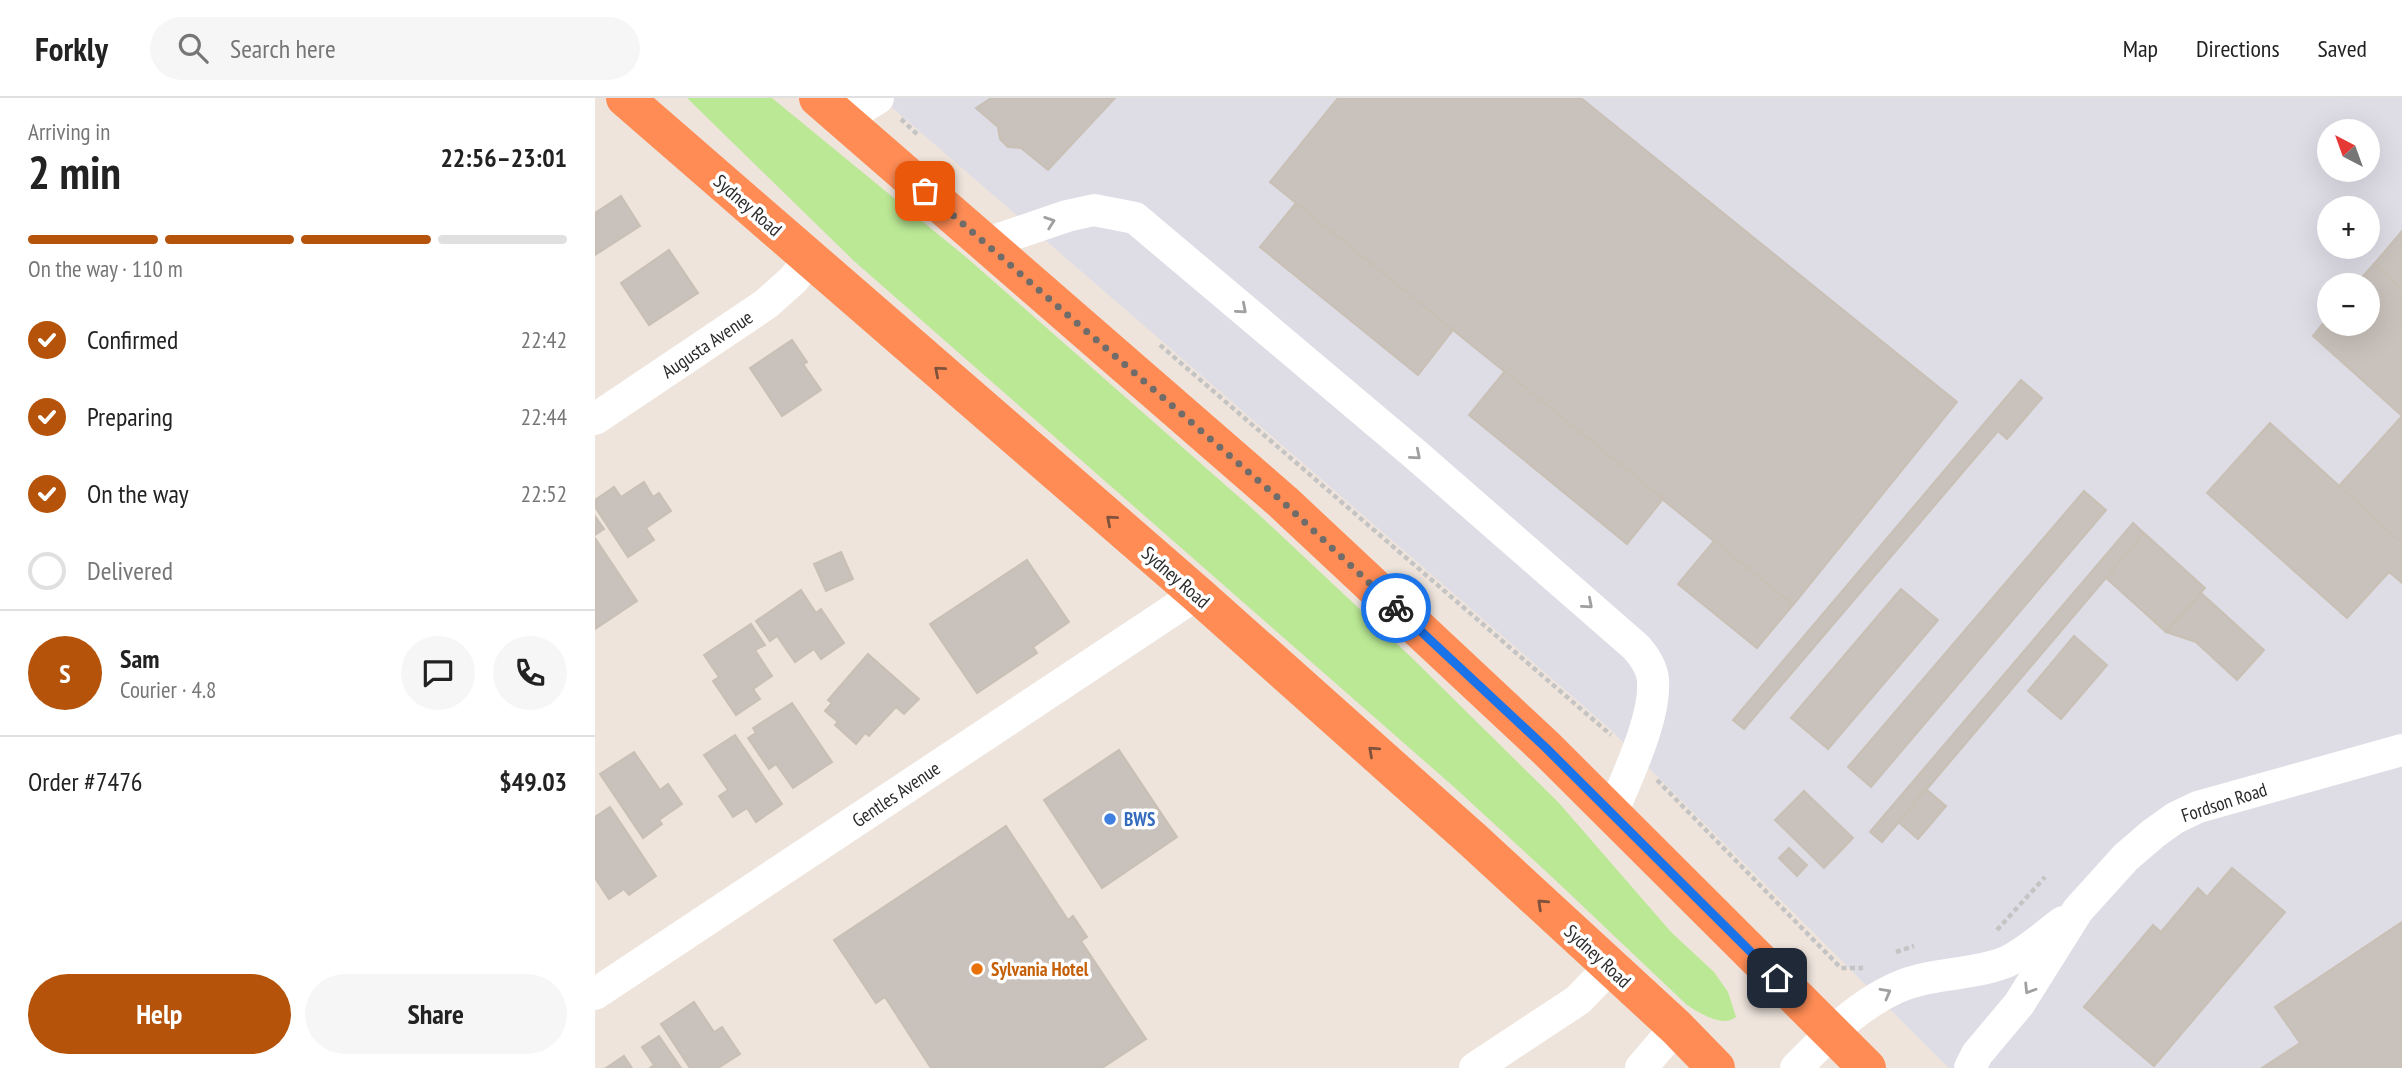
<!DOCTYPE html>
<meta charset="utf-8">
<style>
:root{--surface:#fff;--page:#f6f6f6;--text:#222;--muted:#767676;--line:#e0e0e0;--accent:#b45309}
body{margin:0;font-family:"PT Sans Narrow",sans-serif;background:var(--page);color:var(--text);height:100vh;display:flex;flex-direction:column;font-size:26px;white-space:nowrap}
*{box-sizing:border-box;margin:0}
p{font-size:23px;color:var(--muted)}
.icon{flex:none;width:38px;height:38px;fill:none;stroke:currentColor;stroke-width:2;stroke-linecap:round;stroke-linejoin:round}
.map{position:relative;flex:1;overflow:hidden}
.details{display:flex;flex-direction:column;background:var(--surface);width:595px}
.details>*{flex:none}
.needle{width:46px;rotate:319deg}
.controls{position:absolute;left:1722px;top:21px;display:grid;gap:14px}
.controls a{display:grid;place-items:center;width:63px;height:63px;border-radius:50%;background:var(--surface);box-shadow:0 7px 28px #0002;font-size:35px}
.pin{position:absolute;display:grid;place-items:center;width:60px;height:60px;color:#fff;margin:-30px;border-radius:14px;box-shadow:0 4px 10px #0006}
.courier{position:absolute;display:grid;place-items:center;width:70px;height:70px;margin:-35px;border:5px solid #1a73e8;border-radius:50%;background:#fff;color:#222;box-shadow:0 2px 9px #0007}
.head em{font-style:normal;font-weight:800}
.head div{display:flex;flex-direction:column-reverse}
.head{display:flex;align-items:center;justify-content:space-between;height:119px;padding:0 28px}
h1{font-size:46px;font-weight:800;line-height:52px}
.bar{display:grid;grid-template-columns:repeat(4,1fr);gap:10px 7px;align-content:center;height:84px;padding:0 28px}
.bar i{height:9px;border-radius:5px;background:var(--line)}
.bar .active{background:var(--accent)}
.bar p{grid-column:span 4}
.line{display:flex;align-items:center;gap:18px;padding:0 28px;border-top:2px solid var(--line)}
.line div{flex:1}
.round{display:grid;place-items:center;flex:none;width:74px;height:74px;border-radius:37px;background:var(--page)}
ol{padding:0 28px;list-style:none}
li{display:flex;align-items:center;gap:21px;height:77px}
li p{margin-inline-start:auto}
li .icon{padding:7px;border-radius:50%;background:var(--accent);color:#fff;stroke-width:4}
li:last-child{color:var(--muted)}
li i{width:38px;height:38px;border:4px solid var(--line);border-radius:50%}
.action{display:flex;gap:14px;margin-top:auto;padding:14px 28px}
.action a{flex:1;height:80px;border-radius:42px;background:var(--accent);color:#fff;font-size:28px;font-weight:800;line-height:80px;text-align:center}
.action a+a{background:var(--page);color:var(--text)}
header{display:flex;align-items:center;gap:42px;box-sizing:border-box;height:98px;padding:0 35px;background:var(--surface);border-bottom:2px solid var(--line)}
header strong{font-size:33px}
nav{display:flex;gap:38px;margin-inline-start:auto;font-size:24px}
.search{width:490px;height:63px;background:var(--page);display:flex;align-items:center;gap:18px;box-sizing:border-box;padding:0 24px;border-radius:38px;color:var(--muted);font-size:26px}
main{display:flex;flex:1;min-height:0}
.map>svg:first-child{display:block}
</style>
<header>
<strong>Forkly</strong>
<div class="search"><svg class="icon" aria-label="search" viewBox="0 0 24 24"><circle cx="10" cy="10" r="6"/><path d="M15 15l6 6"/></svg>Search here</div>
<nav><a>Map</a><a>Directions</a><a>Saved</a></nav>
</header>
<main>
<section class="details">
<div class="head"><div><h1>2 min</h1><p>Arriving in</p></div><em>22:56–23:01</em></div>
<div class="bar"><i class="active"></i><i class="active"></i><i class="active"></i><i></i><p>On the way · 110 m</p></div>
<ol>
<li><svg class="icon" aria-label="check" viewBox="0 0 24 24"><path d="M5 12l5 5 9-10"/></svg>Confirmed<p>22:42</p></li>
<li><svg class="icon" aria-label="check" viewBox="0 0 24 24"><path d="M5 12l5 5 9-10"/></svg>Preparing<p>22:44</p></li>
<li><svg class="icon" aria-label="check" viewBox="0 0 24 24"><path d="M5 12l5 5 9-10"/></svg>On the way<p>22:52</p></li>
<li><i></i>Delivered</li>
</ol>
<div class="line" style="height:126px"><b class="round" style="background:var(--accent);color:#fff">S</b><div><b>Sam</b><p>Courier · 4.8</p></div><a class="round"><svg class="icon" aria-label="chat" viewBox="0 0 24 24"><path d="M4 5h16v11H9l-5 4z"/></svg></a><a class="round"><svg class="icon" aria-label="phone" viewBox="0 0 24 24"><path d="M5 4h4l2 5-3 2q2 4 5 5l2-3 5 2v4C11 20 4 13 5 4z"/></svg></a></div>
<div class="line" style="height:91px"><div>Order #7476</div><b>$49.03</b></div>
<div class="action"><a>Help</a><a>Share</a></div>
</section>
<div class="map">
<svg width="1807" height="970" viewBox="0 0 1807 970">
<rect width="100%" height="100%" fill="#eee4dc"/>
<path fill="#dedde6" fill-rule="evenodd" d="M286 0H1807V970H1354L1015 631ZM1734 33H1773V72H1734ZM1734 110H1773V149H1734ZM1734 187H1773V226H1734Z"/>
<path fill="#bae894" d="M92 0H177L372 160 661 414 818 561 964 705 1076 834 1119 874 1133 894 1141 919C1127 930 1105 915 1092 907L956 778 859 689 259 163Z"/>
<g fill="#c9c1bb" stroke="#c9c0b5" stroke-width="2">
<path d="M396 0H520L453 72 426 50 413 49 405 41 403 29 381 10Z"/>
<path d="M743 0H986L1362 304 1198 507 675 84Z"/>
<path d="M26 98 45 128 0 157V115Z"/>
<path d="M701 105 858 232 823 277 665 149Z"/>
<path d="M1807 133V192L1779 166Z"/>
<path d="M74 152 103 195 54 227 26 185Z"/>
<path d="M1779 166 1807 192V318L1718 238 1734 218V226H1773V187H1760Z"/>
<path d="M197 242 212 264 208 266 226 292 187 318 155 270Z"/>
<path d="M910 273 1068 401 1032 446 874 317Z"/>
<path d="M1426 282 1447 300 1412 341 1403 333 1149 631 1138 622Z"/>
<path d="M1807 318V445L1744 388Z"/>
<path d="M1675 325 1807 445V485L1794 474 1752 520 1612 395Z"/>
<path d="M49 384 58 399 64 395 76 413 51 430 59 442 33 459 0 409V402L19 389 26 399Z"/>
<path d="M1489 393 1511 412 1276 689 1253 669Z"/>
<path d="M0 418 9 431 0 437Z"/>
<path d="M1538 425 1549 435 1287 744 1275 734Z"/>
<path d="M1549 435 1610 490 1571 534 1511 480Z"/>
<path d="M0 440 42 503 0 531Z"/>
<path d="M1119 443 1198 507 1162 550 1083 486Z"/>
<path d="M246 454 258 481 231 493 219 466Z"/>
<path d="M432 462 474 524 438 549 442 555 382 595 335 526Z"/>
<path d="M1306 491 1343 522 1233 651 1196 620Z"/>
<path d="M206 492 221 515 226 511 249 545 226 561 219 551 200 564 182 538 175 543 161 523Z"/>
<path d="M1606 495 1669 552 1642 582 1601 544 1571 534Z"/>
<path d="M156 526 170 547 160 552 177 578 158 591 165 601 141 617 118 583 124 579 109 557Z"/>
<path d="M1479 538 1512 567 1466 621 1433 593Z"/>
<path d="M273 556 324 601 309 616 301 609 274 638 270 635 261 646 240 627 243 624 230 613 237 605 233 602Z"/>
<path d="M197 605 237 664 198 690 181 666 174 671 153 640 161 635 158 630Z"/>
<path d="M140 637 187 706 161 724 152 710 138 719 124 698 133 692 109 657Z"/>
<path d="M524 652 582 739 507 790 449 702Z"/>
<path d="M39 654 65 692 73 686 87 706 64 722 67 726 48 740 5 676Z"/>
<path d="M1331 691 1351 708 1323 741 1303 724Z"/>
<path d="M1209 693 1258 740 1229 770 1180 722Z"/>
<path d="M15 709 61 778 34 797 29 791 14 801 0 780V719Z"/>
<path d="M411 728 473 822 478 818 492 839 486 843 551 941 507 970H336L290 899 281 905 239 842Z"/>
<path d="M1194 750 1212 767 1202 778 1184 760Z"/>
<path d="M1637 770 1690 814 1559 968 1489 909 1558 827 1566 834 1603 790 1612 799Z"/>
<path d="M1807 824V970H1667L1705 945 1680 909Z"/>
<path d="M99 904 119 934 127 929 145 956 123 970H95L66 926Z"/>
<path d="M64 938 86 970H55L59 967 47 949Z"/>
<path d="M29 958 37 970H11Z"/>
</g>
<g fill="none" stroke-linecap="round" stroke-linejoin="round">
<g stroke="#c4c4c4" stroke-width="4.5" stroke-dasharray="5 3.5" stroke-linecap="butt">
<path d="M306 21 323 37"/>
<path d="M565 247 1016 637"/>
<path d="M1062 682 1246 870H1268"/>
<path d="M1402 832 1450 779"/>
<path d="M1301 854 1319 848"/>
</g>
<g stroke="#fff" stroke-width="32">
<path d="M248 22 283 0"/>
<path d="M390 146 472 118 499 112 540 120 821 357 1041 549C1049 558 1057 569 1058 582 1061 621 1031 680 1017 716"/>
<path d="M0 321 171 206 199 181 214 160"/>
<path d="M0 896 602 496"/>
<path d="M880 970 983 902 1015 869"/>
<path d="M1046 970 1081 929"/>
<path d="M1201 970C1231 940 1261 908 1301 890 1336 874 1376 878 1411 864 1431 855 1450 837 1468 824"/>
<path d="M1375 970 1382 956 1424 906 1483 812 1531 759 1559 735 1580 720 1603 709 1807 652"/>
</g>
<g stroke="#ff8c55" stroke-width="38">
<path d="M30 0 602 496 878 742 1081 929 1121 970"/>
<path d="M223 0 688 404 951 650 1272 970"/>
</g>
</g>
<defs><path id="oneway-chevron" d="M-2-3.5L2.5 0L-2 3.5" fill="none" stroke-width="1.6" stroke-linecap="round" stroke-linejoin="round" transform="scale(1.75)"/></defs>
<g stroke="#a0a0a0">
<use href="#oneway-chevron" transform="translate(455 124) rotate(-19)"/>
<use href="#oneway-chevron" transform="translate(647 211) rotate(41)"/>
<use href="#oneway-chevron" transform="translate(821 357) rotate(40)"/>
<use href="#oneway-chevron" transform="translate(993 506) rotate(41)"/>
<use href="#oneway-chevron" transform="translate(1434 891) rotate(122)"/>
<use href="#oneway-chevron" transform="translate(1291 895) rotate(-29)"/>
</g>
<g stroke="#80523c">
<use href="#oneway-chevron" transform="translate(344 273) rotate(-139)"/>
<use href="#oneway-chevron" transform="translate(516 422) rotate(-139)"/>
<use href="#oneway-chevron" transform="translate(778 653) rotate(-138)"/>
<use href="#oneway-chevron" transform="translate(947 806) rotate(-137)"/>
</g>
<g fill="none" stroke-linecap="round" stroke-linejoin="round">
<path stroke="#6f6c69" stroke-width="7" stroke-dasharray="0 12.6" d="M330 93 688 404 801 510"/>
<path stroke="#1a73e8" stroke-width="9" d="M801 510 951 650 1182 880"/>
</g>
<circle fill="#3f7fe0" stroke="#fff" stroke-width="2.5" cx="515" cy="721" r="7"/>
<circle fill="#e8710a" stroke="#fff" stroke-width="2.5" cx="382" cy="871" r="7"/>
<g text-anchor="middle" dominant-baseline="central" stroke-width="7" stroke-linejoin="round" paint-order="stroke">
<g font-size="19" fill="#2b2b2b" stroke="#fff">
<text transform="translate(153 107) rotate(41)">Sydney Road</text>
<text transform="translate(112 246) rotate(-34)">Augusta Avenue</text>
<text transform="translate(581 479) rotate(41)">Sydney Road</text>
<text transform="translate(301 696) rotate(-34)">Gentles Avenue</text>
<text transform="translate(1629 704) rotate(-18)">Fordson Road</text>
<text transform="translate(1003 858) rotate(43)">Sydney Road</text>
</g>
<g font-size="19" font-weight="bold" fill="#366cbe" stroke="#fff" text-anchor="start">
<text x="529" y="721">BWS</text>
</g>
<g font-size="19" font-weight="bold" fill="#c56008" stroke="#fff" text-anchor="start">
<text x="396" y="871">Sylvania Hotel</text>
</g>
</g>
</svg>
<div class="controls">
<a><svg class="needle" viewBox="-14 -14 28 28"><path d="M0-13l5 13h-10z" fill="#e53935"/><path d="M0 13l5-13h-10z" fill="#767676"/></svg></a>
<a>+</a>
<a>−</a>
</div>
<div class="pin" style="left:330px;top:93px;background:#ea580c"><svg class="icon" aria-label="bag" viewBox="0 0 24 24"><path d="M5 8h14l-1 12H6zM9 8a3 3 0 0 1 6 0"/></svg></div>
<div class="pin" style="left:1182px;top:880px;background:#1f2937"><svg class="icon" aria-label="home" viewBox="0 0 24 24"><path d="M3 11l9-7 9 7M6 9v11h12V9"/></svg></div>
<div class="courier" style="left:801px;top:510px"><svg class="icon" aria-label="bike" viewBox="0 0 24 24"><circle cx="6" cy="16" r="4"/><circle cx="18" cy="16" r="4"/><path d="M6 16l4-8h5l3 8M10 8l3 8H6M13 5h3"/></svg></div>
</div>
</main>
